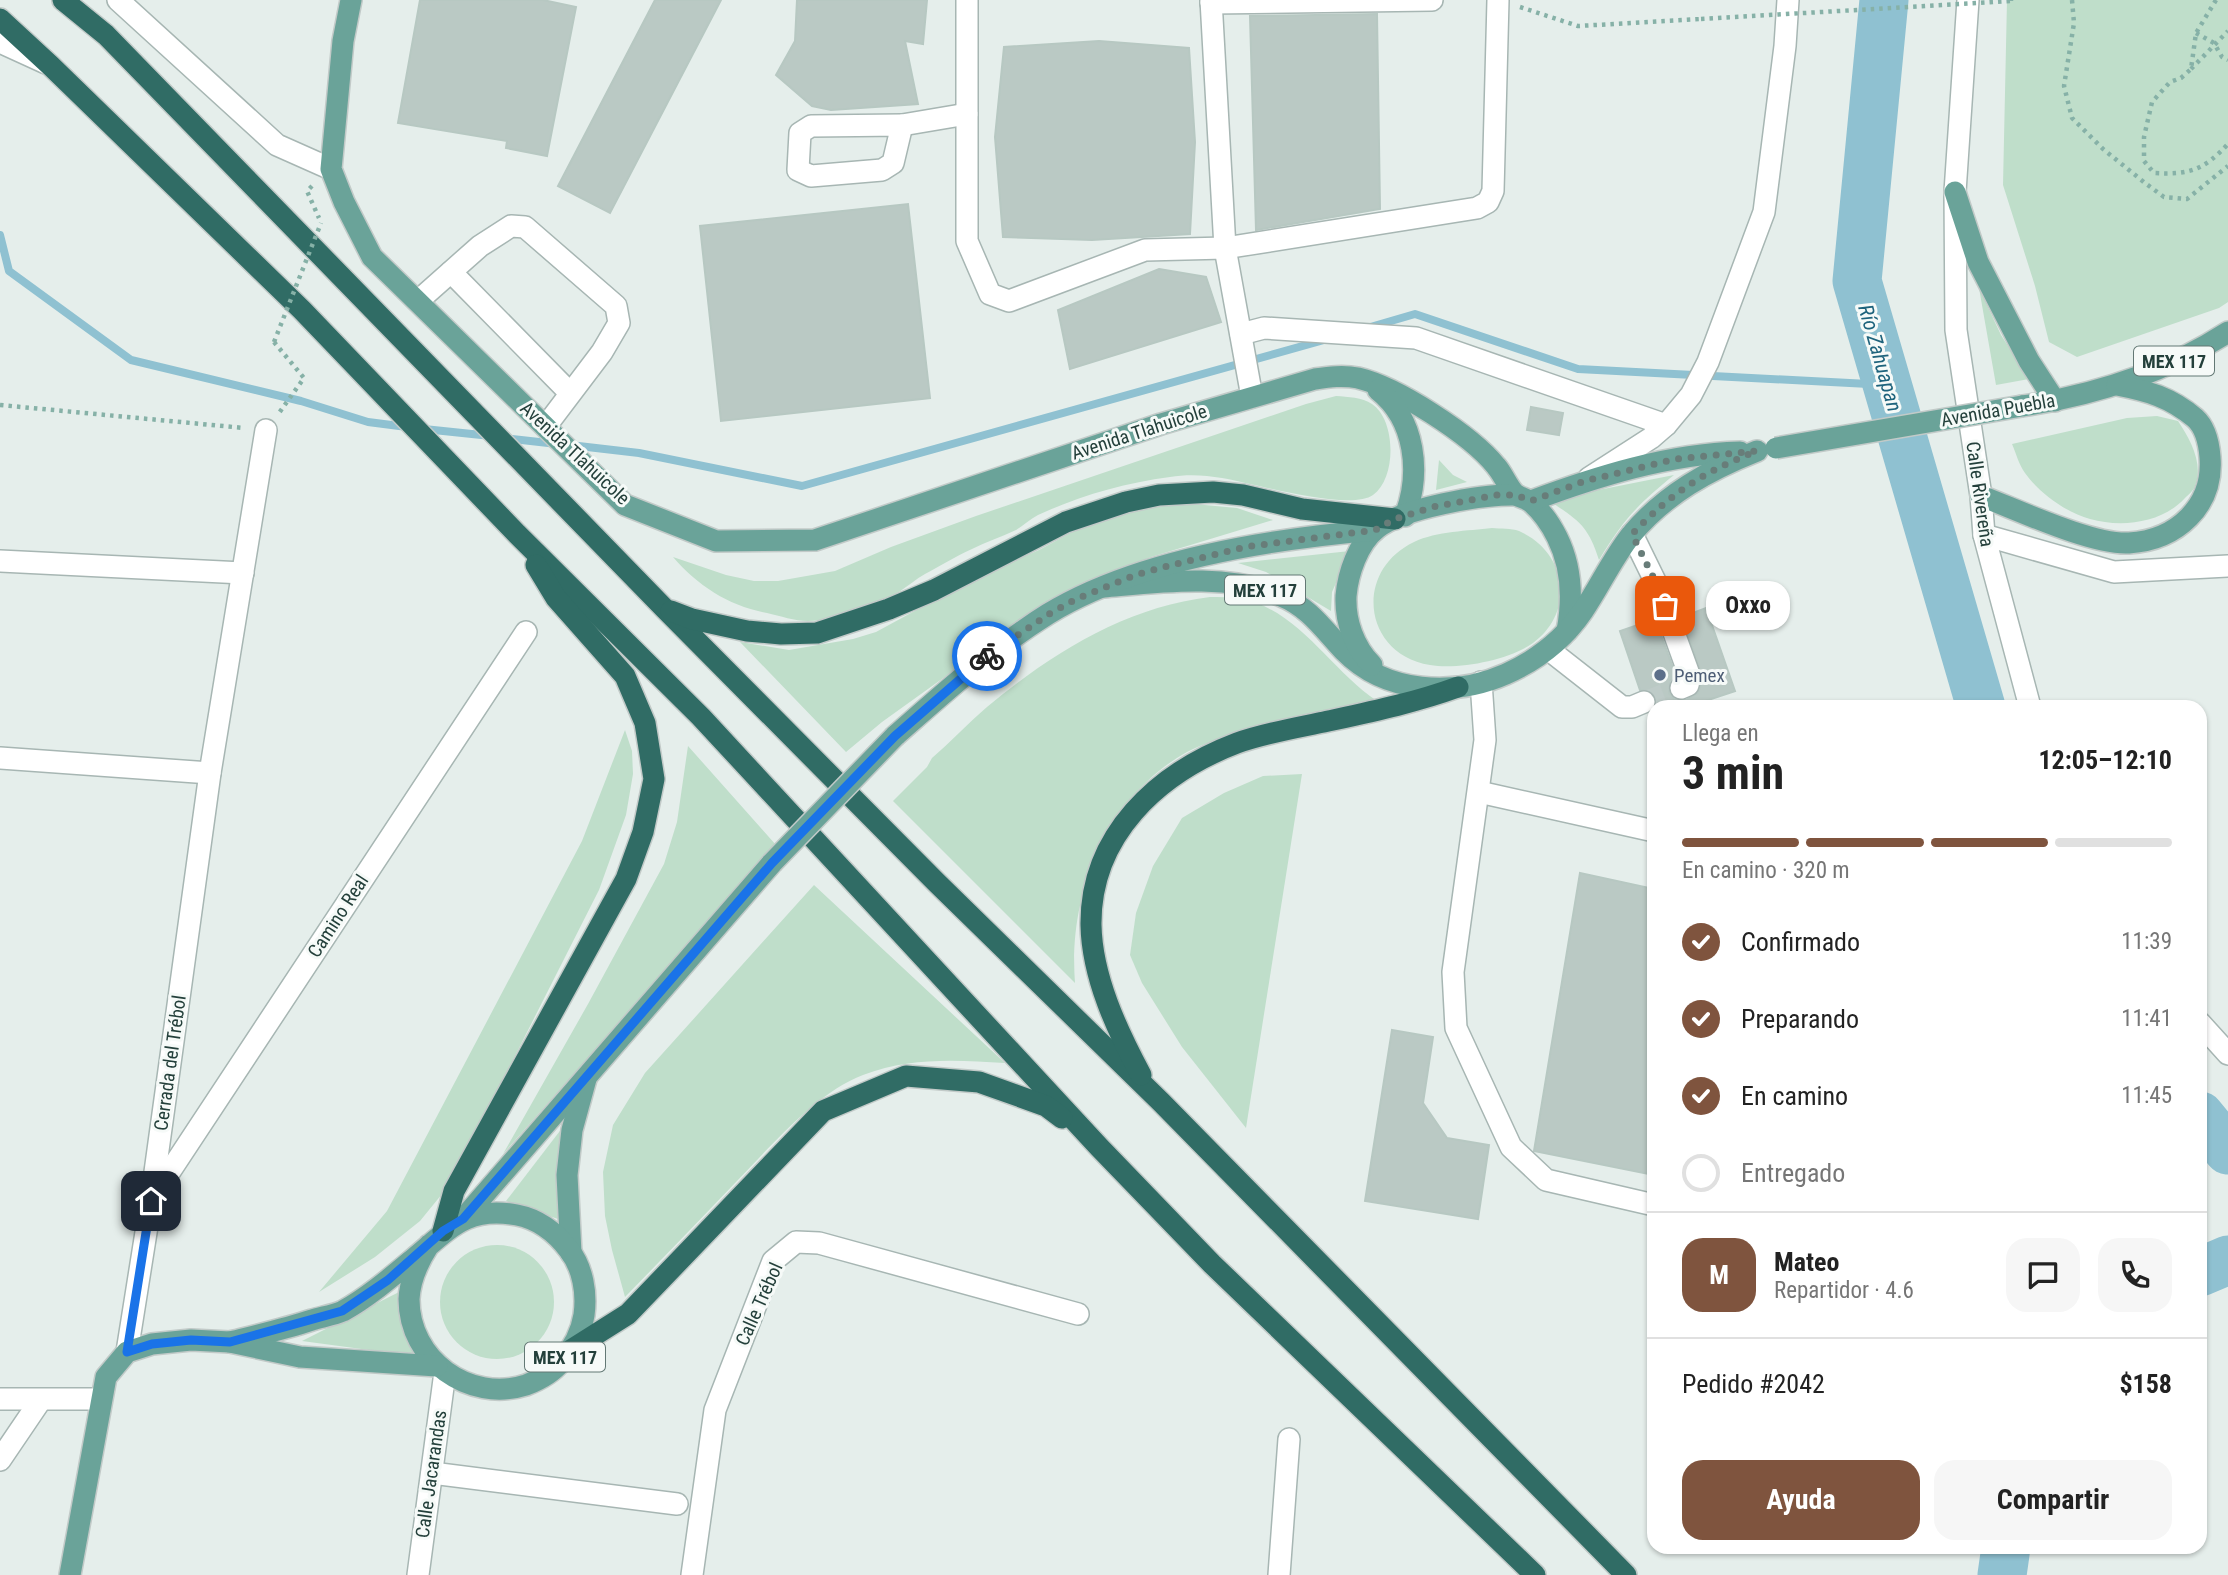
<!DOCTYPE html>
<html lang="es">
<meta charset="utf-8">
<style>
:root{--surface:#fff;--page:#f6f6f6;--text:#222;--muted:#767676;--line:#e0e0e0;--accent:#7f543e}
body{margin:0;font-family:"Roboto Condensed",sans-serif;background:var(--page);color:var(--text);height:100vh;display:flex;flex-direction:column;font-size:26px;white-space:nowrap}
*{box-sizing:border-box;margin:0}
p{font-size:23px;color:var(--muted)}
.icon{flex:none;width:38px;height:38px;fill:none;stroke:currentColor;stroke-width:2;stroke-linecap:round;stroke-linejoin:round}
.map{position:relative;flex:1;overflow:hidden}
.side{position:absolute;left:1647px;top:700px;width:560px;height:854px;display:flex;flex-direction:column;background:var(--surface);border-radius:21px;box-shadow:0 2px 5px #0004}
.side>*{flex:none}
.pin{position:absolute;display:grid;place-items:center;width:60px;height:60px;color:#fff;margin:-30px;border-radius:14px;box-shadow:0 4px 10px #0006}
.courier{position:absolute;display:grid;place-items:center;width:70px;height:70px;margin:-35px;border:5px solid #1a73e8;border-radius:50%;background:#fff;color:#222;box-shadow:0 2px 9px #0007}
.bubble{position:absolute;height:49px;border-radius:21px;background:var(--surface);box-shadow:0 2px 5px #0004;font-size:23px;font-weight:700;line-height:49px;text-align:center}
.summary em{font-style:normal;font-weight:700}
.summary div{display:flex;flex-direction:column-reverse}
.summary{display:flex;align-items:center;justify-content:space-between;height:119px;padding:0 35px}
h1{font-size:46px;font-weight:700;line-height:52px}
.bar{display:grid;grid-template-columns:repeat(4,1fr);gap:10px 7px;align-content:center;height:84px;padding:0 35px}
.bar i{height:9px;border-radius:5px;background:var(--line)}
.bar .on{background:var(--accent)}
.bar p{grid-column:span 4}
.line{display:flex;align-items:center;gap:18px;padding:0 35px;border-top:2px solid var(--line)}
.line div{flex:1}
.round{display:grid;place-items:center;flex:none;width:74px;height:74px;border-radius:21px;background:var(--page)}
ol{padding:0 35px;list-style:none}
li{display:flex;align-items:center;gap:21px;height:77px}
li p{margin-inline-start:auto}
li .icon{padding:7px;border-radius:50%;background:var(--accent);color:#fff;stroke-width:4}
li:last-child{color:var(--muted)}
li i{width:38px;height:38px;border:4px solid var(--line);border-radius:50%}
.button{display:flex;gap:14px;margin-top:auto;padding:14px 35px}
.button a{flex:1;height:80px;border-radius:21px;background:var(--accent);color:#fff;font-size:28px;font-weight:700;line-height:80px;text-align:center}
.button a+a{background:var(--page);color:var(--text)}
.map>svg:first-child{display:block}
</style>
<div class="map">
<svg width="2228" height="1575" viewBox="0 0 2228 1575">
<rect width="100%" height="100%" fill="#e5eeeb"/>
<g fill="#bfdeca">
<path d="M2007 0H2228V302L2219 308 2077 357 2049 342 2035 286 2003 185Z"/>
<path d="M1979 288 2001 335 2029 379 1996 385Z"/>
<path d="M1336 396C1348 397 1362 397 1372 404 1396 420 1397 478 1373 495 1349 512 1253 483 1222 478 1205 475 1187 474 1170 477 1124 483 1079 496 1038 515 1030 519 1023 526 1016 530 1001 537 986 542 972 549 956 556 940 566 925 574 916 579 908 586 899 592 874 607 838 620 808 621 795 621 780 616 767 613 729 606 698 586 673 557L726 575 754 581H778L835 571 891 547 976 516 1306 404Z"/>
<path d="M2157 416 2178 421C2190 439 2204 464 2195 486 2194 490 2188 495 2185 498 2162 523 2122 528 2090 519 2067 513 2039 493 2025 473 2019 465 2016 453 2012 444L2127 418Z"/>
<path d="M1439 460 1453 475 1467 482 1436 490Z"/>
<path d="M1674 475C1638 504 1623 520 1599 560 1588 525 1578 520 1548 500Z"/>
<path d="M1183 503 1237 508 1273 520 1151 557 1110 574 1035 612 988 642 960 666 882 722 846 752 740 642 789 650 853 639 876 632 979 576 1039 550 1087 524 1145 505Z"/>
<path d="M1492 528C1501 529 1511 528 1519 531 1567 552 1576 611 1533 643 1510 660 1458 670 1430 665 1363 654 1353 571 1414 542 1437 531 1468 531 1492 528Z"/>
<path d="M1350 551 1332 592 1331 611 1266 572 1238 563Z"/>
<path d="M1210 597C1219 597 1229 597 1238 598 1298 608 1330 670 1377 701 1334 711 1291 720 1248 732 1228 737 1206 742 1187 752 1106 797 1068 894 1075 983L893 801 927 767 932 758C951 742 968 723 987 707 1052 653 1126 607 1210 597Z"/>
<path d="M625 730 632 751 633 774 626 815 599 890 481 1123 442 1194 420 1221 375 1257 319 1292 387 1211 582 841Z"/>
<path d="M688 746 776 845 503 1154 588 1004 664 864 677 822Z"/>
<path d="M1302 774 1246 1128 1182 1047 1142 983 1130 955 1136 913 1153 866 1182 818 1224 793 1263 776Z"/>
<path d="M814 885 1005 1063C956 1060 910 1057 863 1075 817 1092 770 1147 737 1181 700 1220 663 1258 625 1297L612 1250 605 1216 603 1172 613 1125 645 1073Z"/>
<path d="M566 1123 558 1219 506 1201Z"/>
<circle cx="497" cy="1302" r="57"/>
<path d="M405 1289 421 1357 302 1341Z"/>
</g>
<g fill="none" stroke-linecap="round" stroke-linejoin="round">
<g stroke="#8fc1d1" stroke-width="8">
<path d="M0 235 9 271 131 360 301 401 368 422 407 427"/>
<path d="M1367 328 1415 314 1578 369 1888 385"/>
<path d="M424 429 491 436"/>
<path d="M504 438 557 444"/>
<path d="M570 445 639 453 802 486 1324 340"/>
</g>
<g stroke="#8fc1d1" stroke-width="49">
<path d="M1884 0 1857 281 1981 707"/>
<path d="M2200 1116 2228 1150"/>
<path d="M2200 1272 2228 1260"/>
<path d="M2002 1575 2006 1547"/>
</g>
</g>
<g fill="#bac9c4" stroke="#b7c8c2" stroke-width="2">
<path d="M420 0H543L576 7 547 156 506 148 507 141 398 123Z"/>
<path d="M655 0H721L610 213 558 186Z"/>
<path d="M797 0H927L923 44 905 41 918 104 831 110 812 106 776 75 795 41Z"/>
<path d="M1377 14 1380 209 1256 230 1250 16Z"/>
<path d="M1099 41 1189 48 1195 142 1190 234 1092 240 1003 237 995 137 1004 47Z"/>
<path d="M908 204 930 398 721 421 700 226Z"/>
<path d="M1159 269 1206 277 1221 322 1070 369 1058 310Z"/>
<path d="M1531 407 1563 413 1559 435 1527 430Z"/>
<path d="M1706 608 1735 691 1687 707H1656V698L1652 692 1640 690 1620 631 1655 619 1676 676 1670 681 1669 693 1674 699 1686 700 1698 693 1703 679 1682 617Z"/>
<path d="M1580 873 1654 889V1175L1534 1151Z"/>
<path d="M1392 1030 1433 1037 1423 1103 1447 1138 1489 1145 1478 1219 1365 1201Z"/>
</g>
<g fill="none" stroke-linecap="round" stroke-linejoin="round">
<path stroke="#becbc8" stroke-width="21" stroke-dasharray="21 10" stroke-linecap="butt" d="M1644 702 1681 688"/>
<defs>
<g id="minor">
<path d="M118 0 277 145 331 169"/>
<path d="M967 0V241L990 294 1009 301 1145 250 1225 248 1477 208 1488 202 1493 191 1498 0"/>
<path d="M1211 0 1225 248 1252 397"/>
<path d="M1968 0 1955 192 1956 330 1981 496 1984 535 2030 707"/>
<path d="M1211 3 1432 0"/>
<path d="M0 42 46 63"/>
<path d="M902 125 893 163 882 170 811 176 798 170 800 133 811 126Z"/>
<path d="M902 125 967 114"/>
<path d="M451 272 570 393"/>
<path d="M418 301 480 246 511 226 525 227 616 306 619 323 602 352 546 426"/>
<path d="M1241 334 1264 328 1416 338 1666 425"/>
<path d="M1589 478 1651 438 1666 425 1691 395 1708 362 1764 212 1785 46 1788 0"/>
<path d="M1632 534 1656 583 1690 677 1688 685 1681 688"/>
<path d="M1984 535 2114 572 2228 566"/>
<path d="M0 561 243 573"/>
<path d="M1548 649 1622 707H1632L1644 702"/>
<path d="M1481 682 1485 740 1453 972 1456 1028 1511 1147 1546 1180 1654 1205"/>
<path d="M0 758 210 773"/>
<path d="M1479 792 1654 831"/>
<path d="M2200 1023 2228 1054"/>
<path d="M153 1197 526 632"/>
<path d="M127 1352 151 1201 210 773 266 430"/>
<path d="M0 1399H101"/>
<path d="M0 1460 40 1401"/>
<path d="M432 1473 677 1504"/>
<path d="M418 1575 445 1372"/>
<path d="M692 1575 715 1410 773 1261 796 1242 819 1243 1078 1314"/>
<path d="M1279 1575 1289 1439"/>
</g>
<g id="major">
<path d="M351 0 343 41 331 169 344 202 372 257 625 505 716 541 815 540 1161 424 1315 379C1329 377 1343 375 1358 378 1397 387 1471 435 1496 466 1503 474 1507 485 1514 493 1519 498 1527 498 1532 503 1542 512 1551 525 1557 537 1572 567 1573 599 1567 631"/>
<path d="M1955 192 1978 262 2029 361 2055 401"/>
<path d="M1378 390C1416 420 1421 473 1405 516"/>
<path d="M2022 406C2095 395 2166 372 2228 332"/>
<path d="M1981 496C2018 510 2092 545 2129 543 2177 540 2214 506 2210 457 2209 444 2205 427 2195 418 2170 397 2148 391 2117 385"/>
<path d="M1531 501C1598 476 1668 454 1740 452"/>
<path d="M1104 587C1161 582 1227 573 1281 596 1309 607 1324 630 1344 651 1386 694 1454 697 1506 674 1537 660 1564 639 1583 611 1600 586 1612 559 1631 535 1665 494 1709 470 1757 451"/>
<path d="M1372 665C1354 647 1345 621 1346 596 1348 573 1358 544 1376 529 1402 508 1483 494 1516 495"/>
<path d="M895 736C944 693 992 649 1048 614 1138 559 1271 539 1375 530"/>
<path d="M463 1219 772 863"/>
<path d="M571 1253 567 1175 572 1130 586 1079"/>
<path d="M230 1342C258 1335 285 1329 312 1320 322 1317 334 1315 343 1311 370 1296 395 1274 419 1254 452 1226 470 1206 517 1215 538 1219 556 1233 569 1250 583 1268 587 1293 584 1315 581 1334 573 1348 561 1362 552 1373 539 1380 526 1385 469 1403 409 1360 409 1299 410 1279 418 1262 429 1245"/>
<path d="M70 1575 106 1377 127 1352 152 1344 191 1340 230 1342 300 1357 437 1366"/>
</g>
<g id="highway">
<path d="M63 0 106 35 665 609 937 883 1161 1102 1626 1575"/>
<path d="M0 19 51 66 302 310 517 534 701 717 1099 1147 1212 1264 1535 1575"/>
<path d="M671 611 692 619 747 631 781 634 817 633 889 609 934 590 1066 522 1126 502 1159 495 1213 492 1243 495 1302 509 1395 519"/>
<path d="M1141 1075C1117 1030 1092 977 1091 925 1090 835 1158 773 1237 743 1265 733 1295 728 1324 722 1370 712 1414 703 1458 687"/>
<path d="M443 1231 454 1191 626 879 643 832 654 779 645 723 625 676 556 598 536 565"/>
<path d="M571 1350 628 1314 823 1111 906 1076 979 1082 1046 1106 1062 1118"/>
</g>
</defs>
<use href="#minor" stroke="#a7b6b3" stroke-width="24"/>
<use href="#major" stroke="#c2cac8" stroke-width="24"/>
<use href="#highway" stroke="#c2cac8" stroke-width="24"/>
<g stroke="#86b1a7" stroke-width="4.5" stroke-dasharray="3.5 5" stroke-linecap="butt">
<path d="M2072 0 2074 23 2064 86 2072 118 2103 149 2145 183 2164 197 2187 199 2228 166"/>
<path d="M2216 0 2196 33 2191 69 2181 78 2170 82 2152 102 2144 137V161L2154 173C2189 175 2204 170 2228 144"/>
<path d="M2011 1V0"/>
<path d="M1520 7 1578 26 1701 19"/>
<path d="M2196 33 2214 43 2222 57 2228 60"/>
<path d="M2191 69 2228 31"/>
<path d="M312 186 307 191 319 218"/>
<path d="M274 342 304 378 279 413"/>
<path d="M0 405 244 428"/>
</g>
<use href="#minor" stroke="#fff" stroke-width="21"/>
<use href="#major" stroke="#6aa399" stroke-width="21"/>
<use href="#highway" stroke="#306c65" stroke-width="21"/>
<defs>
<g id="major-bridge">
<path d="M1776 448 2022 406"/>
<path d="M772 863 895 736"/>
</g>
</defs>
<use href="#major-bridge" stroke="#c2cac8" stroke-width="24" stroke-linecap="butt"/>
<g stroke="#86b1a7" stroke-width="4.5" stroke-dasharray="3.5 5" stroke-linecap="butt">
<path d="M1701 19 2011 1"/>
<path d="M274 342 321 223"/>
</g>
<use href="#major-bridge" stroke="#6aa399" stroke-width="21"/>
</g>
<g fill="none" stroke-linecap="round" stroke-linejoin="round">
<path stroke="#687d79" stroke-width="7" stroke-dasharray="0 12.6" d="M987 656 1049 614 1076 599 1135 575 1168 566 1245 547 1375 530 1395 519 1433 507 1497 495H1516L1531 501 1585 481 1676 459 1757 451C1703 472 1673 492 1632 534L1656 583 1665 606"/>
<path stroke="#1a73e8" stroke-width="9" d="M151 1201 127 1352 152 1344 191 1340 230 1342 342 1311 388 1280 443 1231 463 1219 772 863 895 736 987 656"/>
</g>
<circle fill="#5c6f8a" stroke="#f6faf8" stroke-width="2.5" cx="1660" cy="675" r="7"/>
<g text-anchor="middle" dominant-baseline="central" stroke-width="6" stroke-linejoin="round" paint-order="stroke">
<g fill="#f6faf8" stroke="#637874" stroke-width="2">
<rect x="2134" y="346.5" width="80" height="29" rx="5"/>
<rect x="1225" y="575.5" width="80" height="29" rx="5"/>
<rect x="525" y="1342.5" width="80" height="29" rx="5"/>
</g>
<g font-size="18" font-weight="bold" fill="#24403b">
<text x="2174" y="361">MEX 117</text>
<text x="1265" y="590">MEX 117</text>
<text x="565" y="1357">MEX 117</text>
</g>
<g font-size="19" fill="#24403b" stroke="#f6faf8">
<text transform="translate(1998 410) rotate(-10)">Avenida Puebla</text>
<text transform="translate(1139 432) rotate(-18)">Avenida Tlahuicole</text>
<text transform="translate(575 453) rotate(43)">Avenida Tlahuicole</text>
<text transform="translate(1980 494) rotate(82)">Calle Rivereña</text>
<text transform="translate(338 916) rotate(-57)">Camino Real</text>
<text transform="translate(170 1063) rotate(-82)">Cerrada del Trébol</text>
<text transform="translate(759 1304) rotate(-66)">Calle Trébol</text>
<text transform="translate(431 1474) rotate(-82)">Calle Jacarandas</text>
</g>
<g font-size="19" fill="#4e5e75" stroke="#f6faf8" text-anchor="start">
<text x="1674" y="675">Pemex</text>
</g>
<g font-size="21" font-style="italic" fill="#1e637c" stroke="#f6faf8">
<text transform="translate(1880 358) rotate(74)">Río Zahuapan</text>
</g>
</g>
</svg>
<div class="pin" style="left:1665px;top:606px;background:#ea580c"><svg class="icon" aria-label="bag" viewBox="0 0 24 24"><path d="M5 8h14l-1 12H6zM9 8a3 3 0 0 1 6 0"/></svg></div>
<div class="pin" style="left:151px;top:1201px;background:#1f2937"><svg class="icon" aria-label="home" viewBox="0 0 24 24"><path d="M3 11l9-7 9 7M6 9v11h12V9"/></svg></div>
<div class="courier" style="left:987px;top:656px"><svg class="icon" aria-label="bike" viewBox="0 0 24 24"><circle cx="6" cy="16" r="4"/><circle cx="18" cy="16" r="4"/><path d="M6 16l4-8h5l3 8M10 8l3 8H6M13 5h3"/></svg></div>
<div class="bubble" style="left:1706px;top:581px;width:84px">Oxxo</div>
<section class="side">
<div class="summary"><div><h1>3 min</h1><p>Llega en</p></div><em>12:05–12:10</em></div>
<div class="bar"><i class="on"></i><i class="on"></i><i class="on"></i><i></i><p>En camino · 320 m</p></div>
<ol>
<li><svg class="icon" aria-label="check" viewBox="0 0 24 24"><path d="M5 12l5 5 9-10"/></svg>Confirmado<p>11:39</p></li>
<li><svg class="icon" aria-label="check" viewBox="0 0 24 24"><path d="M5 12l5 5 9-10"/></svg>Preparando<p>11:41</p></li>
<li><svg class="icon" aria-label="check" viewBox="0 0 24 24"><path d="M5 12l5 5 9-10"/></svg>En camino<p>11:45</p></li>
<li><i></i>Entregado</li>
</ol>
<div class="line" style="height:126px"><b class="round" style="background:var(--accent);color:#fff">M</b><div><b>Mateo</b><p>Repartidor · 4.6</p></div><a class="round"><svg class="icon" aria-label="chat" viewBox="0 0 24 24"><path d="M4 5h16v11H9l-5 4z"/></svg></a><a class="round"><svg class="icon" aria-label="phone" viewBox="0 0 24 24"><path d="M5 4h4l2 5-3 2q2 4 5 5l2-3 5 2v4C11 20 4 13 5 4z"/></svg></a></div>
<div class="line" style="height:91px"><div>Pedido #2042</div><b>$158</b></div>
<div class="button"><a>Ayuda</a><a>Compartir</a></div>
</section>
</div>
